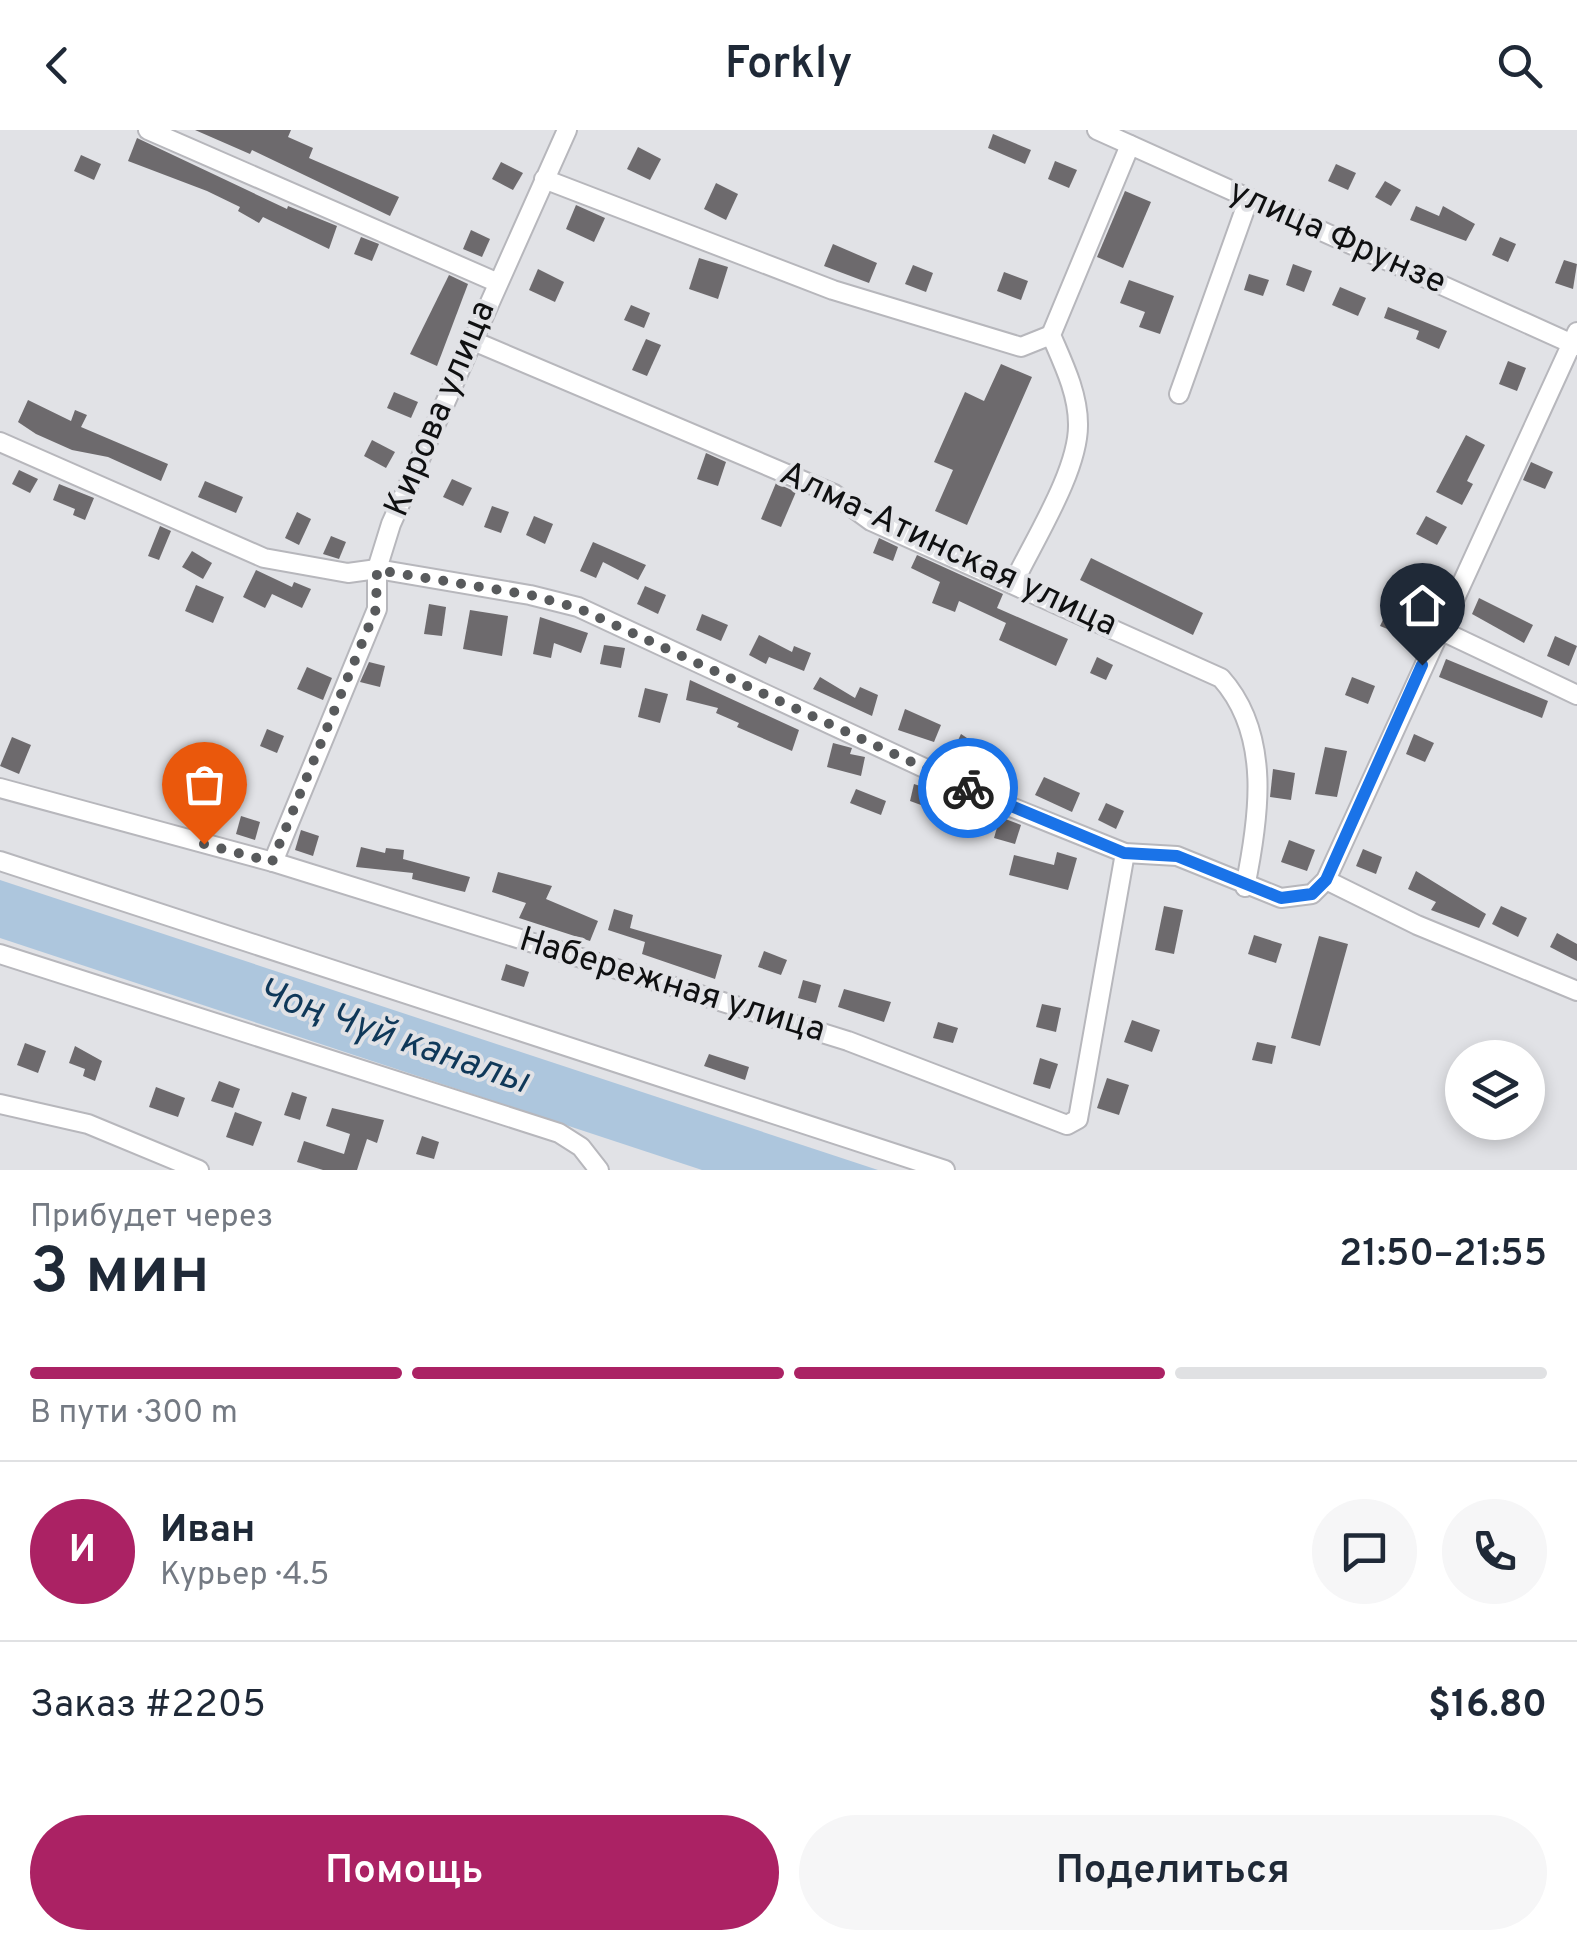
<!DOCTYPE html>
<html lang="ru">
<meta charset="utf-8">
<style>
:root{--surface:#fff;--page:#f6f6f7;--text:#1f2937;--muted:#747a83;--line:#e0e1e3;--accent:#ab2264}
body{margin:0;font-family:Overpass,sans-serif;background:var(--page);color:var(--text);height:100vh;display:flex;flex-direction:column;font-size:38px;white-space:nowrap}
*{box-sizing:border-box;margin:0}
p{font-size:32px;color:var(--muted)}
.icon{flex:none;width:55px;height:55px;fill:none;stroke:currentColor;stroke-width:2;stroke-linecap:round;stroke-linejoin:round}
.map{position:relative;height:1040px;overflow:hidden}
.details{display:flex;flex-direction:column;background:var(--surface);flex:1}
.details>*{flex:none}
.tools{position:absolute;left:1445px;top:910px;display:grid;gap:20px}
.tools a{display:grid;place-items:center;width:100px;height:100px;border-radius:50%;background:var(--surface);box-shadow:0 5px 15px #0003;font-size:50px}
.pin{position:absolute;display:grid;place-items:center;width:85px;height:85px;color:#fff;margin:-102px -42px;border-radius:50% 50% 50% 0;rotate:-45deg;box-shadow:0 0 10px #0007}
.pin .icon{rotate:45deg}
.courier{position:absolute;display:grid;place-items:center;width:100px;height:100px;margin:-50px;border:8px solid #1a73e8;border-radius:50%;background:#fff;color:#222;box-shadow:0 2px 12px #0007}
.headline em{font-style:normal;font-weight:600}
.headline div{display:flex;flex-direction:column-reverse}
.headline{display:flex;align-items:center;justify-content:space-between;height:170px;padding:0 30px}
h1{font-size:65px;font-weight:600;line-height:75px}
.bar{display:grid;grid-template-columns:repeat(4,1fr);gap:15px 10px;align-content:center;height:120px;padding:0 30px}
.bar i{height:12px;border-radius:8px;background:var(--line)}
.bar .on{background:var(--accent)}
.bar p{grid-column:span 4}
.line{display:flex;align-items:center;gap:25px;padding:0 30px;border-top:2px solid var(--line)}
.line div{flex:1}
.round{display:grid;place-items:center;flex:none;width:105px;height:105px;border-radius:52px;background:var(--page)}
.primary-button{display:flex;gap:20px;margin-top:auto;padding:20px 30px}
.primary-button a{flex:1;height:115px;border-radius:60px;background:var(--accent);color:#fff;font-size:40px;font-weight:600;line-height:115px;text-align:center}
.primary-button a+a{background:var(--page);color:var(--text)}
header{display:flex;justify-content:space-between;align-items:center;height:130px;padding:0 30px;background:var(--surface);font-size:45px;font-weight:600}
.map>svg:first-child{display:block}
</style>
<header><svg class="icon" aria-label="back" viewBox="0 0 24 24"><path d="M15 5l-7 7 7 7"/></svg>Forkly<svg class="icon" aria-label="search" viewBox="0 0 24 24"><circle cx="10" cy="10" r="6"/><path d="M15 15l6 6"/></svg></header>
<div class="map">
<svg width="1577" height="1040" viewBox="0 0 1577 1040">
<rect width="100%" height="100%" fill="#e1e2e6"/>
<path fill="#adc6dd" d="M0 750 878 1040H702L0 808Z"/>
<g fill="#6d6a6d">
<path d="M195 0H291L288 7 313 18 309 28 399 67 390 86 252 20 250 24Z"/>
<path d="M993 4 1031 20 1025 34 988 18Z"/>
<path d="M137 8 287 79 288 76 337 96 329 119 263 87 259 93 238 81 240 77 207 61 128 31Z"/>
<path d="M638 17 661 29 650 50 627 39Z"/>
<path d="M81 25 101 34 94 50 74 41Z"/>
<path d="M1055 31 1077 40 1069 58 1048 49Z"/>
<path d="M501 32 523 43 513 60 492 49Z"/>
<path d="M1336 34 1356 43 1348 60 1328 51Z"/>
<path d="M1385 51 1401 60 1391 76 1375 67Z"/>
<path d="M716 53 738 64 726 90 704 79Z"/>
<path d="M1125 61 1151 72 1123 138 1097 127Z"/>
<path d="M576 75 605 88 594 112 566 99Z"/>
<path d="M1416 76 1439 86 1443 76 1475 94 1466 111 1410 90Z"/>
<path d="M471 100 490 109 482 127 463 119Z"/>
<path d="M361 107 379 114 372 131 354 124Z"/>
<path d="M1500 107 1516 114 1508 132 1492 125Z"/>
<path d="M833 114 877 133 869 153 824 136Z"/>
<path d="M699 128 728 137 718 169 689 159Z"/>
<path d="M1564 130 1577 134 1573 159 1555 153Z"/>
<path d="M1293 134 1312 141 1304 162 1286 155Z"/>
<path d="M913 135 933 143 926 162 905 154Z"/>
<path d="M538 139 564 152 555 172 529 160Z"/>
<path d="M1004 142 1028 151 1021 170 997 161Z"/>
<path d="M1249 144 1269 150 1263 166 1244 160Z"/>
<path d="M449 145 468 154 437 236 410 224Z"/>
<path d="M1129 150 1174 166 1160 204 1139 197 1145 182 1120 173Z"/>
<path d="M1340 157 1366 168 1358 186 1332 175Z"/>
<path d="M631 175 650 183 644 198 624 190Z"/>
<path d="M1388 177 1447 201 1439 219 1416 209 1419 201 1384 188Z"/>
<path d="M646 209 661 215 647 246 632 240Z"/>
<path d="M1508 231 1526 238 1517 261 1499 254Z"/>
<path d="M1001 234 1032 247 967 395 935 381 953 340 934 332 965 262 984 271Z"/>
<path d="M394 262 418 272 411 288 387 278Z"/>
<path d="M28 270 71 291 75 280 87 285 81 297 168 334 161 351 108 327 72 320 36 304 18 292Z"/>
<path d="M1466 305 1485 315 1467 351 1473 354 1462 375 1436 362Z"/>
<path d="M372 310 395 322 386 338 364 326Z"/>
<path d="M706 323 726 332 718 356 697 349Z"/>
<path d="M1531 332 1553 342 1545 359 1523 350Z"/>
<path d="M19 340 38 349 30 363 12 354Z"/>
<path d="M452 349 472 358 463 376 443 367Z"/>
<path d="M205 351 243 367 236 383 198 367Z"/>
<path d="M776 353 796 362 781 397 761 389Z"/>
<path d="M59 354 94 368 85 390 73 385 75 379 53 370Z"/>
<path d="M492 376 509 382 501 403 484 397Z"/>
<path d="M297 382 311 389 299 415 285 408Z"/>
<path d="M534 386 553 394 545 414 526 405Z"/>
<path d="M1426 386 1447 397 1437 415 1416 404Z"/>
<path d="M160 396 171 401 159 430 148 426Z"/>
<path d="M331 406 346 412 339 429 323 424Z"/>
<path d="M879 408 898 417 893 431 873 423Z"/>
<path d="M593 412 646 435 638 450 603 432 596 448 580 441Z"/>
<path d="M192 421 212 433 203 449 182 437Z"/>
<path d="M917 425 1003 464 997 478 1068 509 1056 536 999 510 1006 493 959 471 955 482 932 473 940 452 911 438Z"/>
<path d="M1091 428 1203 483 1193 505 1080 450Z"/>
<path d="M256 440 292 457 294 452 311 459 302 478 272 464 265 478 243 467Z"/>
<path d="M1401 452 1422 461 1400 504 1380 496Z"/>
<path d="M196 455 224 467 213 493 185 481Z"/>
<path d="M645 456 666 465 658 484 637 474Z"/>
<path d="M1479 468 1533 495 1524 513 1472 484Z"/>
<path d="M429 474 446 477 442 506 424 504Z"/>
<path d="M470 480 508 486 502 526 463 519Z"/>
<path d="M702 484 728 495 721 511 696 500Z"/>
<path d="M540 487 588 503 581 523 554 513 551 528 533 524Z"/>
<path d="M759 505 792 522 794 516 811 523 804 541 769 527 766 534 749 525Z"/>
<path d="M1555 506 1577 516 1569 536 1547 526Z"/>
<path d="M604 515 625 518 621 538 600 534Z"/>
<path d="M1097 527 1113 535 1106 550 1090 543Z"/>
<path d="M1446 529 1548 571 1542 588 1439 547Z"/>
<path d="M369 532 385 536 380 557 360 552Z"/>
<path d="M307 537 332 548 323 570 297 559Z"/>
<path d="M820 547 855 568 860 557 878 565 872 586 813 559Z"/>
<path d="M1352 547 1375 556 1368 574 1345 565Z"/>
<path d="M690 550 799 600 792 621 737 597 739 593 716 583 718 578 686 570Z"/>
<path d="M645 558 668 564 660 593 638 587Z"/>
<path d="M905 579 941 595 934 612 898 600Z"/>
<path d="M267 599 284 606 277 623 260 616Z"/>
<path d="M961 604 1010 637 1002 651 952 623Z"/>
<path d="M1414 604 1434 613 1425 632 1406 624Z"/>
<path d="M12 607 31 615 19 644 0 636Z"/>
<path d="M833 613 852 618 850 624 865 627 861 646 827 637Z"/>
<path d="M1325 617 1347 621 1337 667 1315 664Z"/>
<path d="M1273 639 1295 643 1291 670 1270 667Z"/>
<path d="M1044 647 1080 663 1072 682 1035 665Z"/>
<path d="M914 654 960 669 954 687 910 671Z"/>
<path d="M856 659 886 671 881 685 850 673Z"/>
<path d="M189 665 207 671 201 691 182 685Z"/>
<path d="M1106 673 1124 681 1116 699 1098 690Z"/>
<path d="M241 686 260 692 255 710 236 704Z"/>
<path d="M1000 687 1021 695 1015 714 994 708Z"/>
<path d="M301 700 319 706 313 726 295 720Z"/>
<path d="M1289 710 1315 720 1307 741 1281 732Z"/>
<path d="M361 717 385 723 386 718 404 720 403 729 470 747 465 762 412 749 413 743 356 737Z"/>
<path d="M1363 719 1382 727 1376 744 1356 736Z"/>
<path d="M1057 722 1077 728 1068 760 1009 745 1014 725 1054 735Z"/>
<path d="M1416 741 1486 784 1479 798 1431 780 1436 772 1408 759Z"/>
<path d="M498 742 552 756 546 769 598 791 590 811 519 788 526 773 492 762Z"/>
<path d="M1164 776 1183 780 1174 824 1155 820Z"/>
<path d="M1501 776 1527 788 1518 807 1492 794Z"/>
<path d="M614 779 633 785 630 798 722 825 715 849 642 824 645 812 608 800Z"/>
<path d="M1557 803 1577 814V831L1550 817Z"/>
<path d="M1254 805 1282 814 1276 833 1248 824Z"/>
<path d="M1319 806 1348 814 1320 916 1291 908Z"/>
<path d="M764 821 787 830 781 845 758 837Z"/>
<path d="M506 834 529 842 524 857 501 850Z"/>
<path d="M803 850 821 855 816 873 798 868Z"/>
<path d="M844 859 891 872 884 892 838 877Z"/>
<path d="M1042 874 1061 878 1056 902 1036 897Z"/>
<path d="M1132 890 1160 900 1152 922 1124 912Z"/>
<path d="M938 892 958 898 953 913 933 908Z"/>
<path d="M1257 912 1276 916 1272 934 1252 930Z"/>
<path d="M25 913 46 921 38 943 17 935Z"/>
<path d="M75 916 102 931 95 951 83 946 85 939 69 933Z"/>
<path d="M709 924 749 937 745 950 704 936Z"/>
<path d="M1040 928 1058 934 1050 959 1033 954Z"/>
<path d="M1107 948 1129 955 1119 985 1097 978Z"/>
<path d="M219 951 240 959 233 978 211 971Z"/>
<path d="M156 957 185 968 178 987 149 977Z"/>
<path d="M292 962 307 967 300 990 284 985Z"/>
<path d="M332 978 384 990 377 1013 367 1009 357 1040H323L297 1032 304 1011 344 1024 350 1004 326 996Z"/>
<path d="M235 982 262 992 253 1016 226 1007Z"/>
<path d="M422 1006 439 1012 434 1029 416 1024Z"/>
</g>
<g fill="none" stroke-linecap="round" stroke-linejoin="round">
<defs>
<g id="minor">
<path d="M148 0 496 152"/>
<path d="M1097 0 1577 216"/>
<path d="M544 49 833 160 1021 217 1051 205"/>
<path d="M471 210 834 364 871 391 1221 548C1272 605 1259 689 1245 757"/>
<path d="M1179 264 1249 68"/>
<path d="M0 312 264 428 348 443 377 439 530 465 578 477 991 669 1125 723 1177 726 1281 768 1312 764 1326 750 1577 202"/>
<path d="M1014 452C1034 410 1079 340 1078 294 1078 263 1063 233 1051 205L1130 15"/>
<path d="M1438 499 1577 565"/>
<path d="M0 658 273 732 848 911 1067 995 1078 989 1125 723"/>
<path d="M0 731 945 1040"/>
<path d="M273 732 377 479V439L391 394 567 0"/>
<path d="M1326 750 1417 795 1577 861"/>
<path d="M0 824 559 1003 581 1017 599 1040"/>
<path d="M0 974 88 994 199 1040"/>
</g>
</defs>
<use href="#minor" stroke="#b7b7bc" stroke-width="22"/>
<use href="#minor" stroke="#fff" stroke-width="18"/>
</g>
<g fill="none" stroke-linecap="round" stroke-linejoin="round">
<path stroke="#585a5c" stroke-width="10" stroke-dasharray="0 18" d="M204 714 272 732 376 479 377 440 530 465 578 478 968 658"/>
<path stroke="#1a73e8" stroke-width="12" d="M968 658 1124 723 1177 726 1281 768 1312 764 1326 750 1422 535"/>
</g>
<g text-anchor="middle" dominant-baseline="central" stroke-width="8" stroke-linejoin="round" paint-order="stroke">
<g font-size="35" fill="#0f1011" stroke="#e1e2e6">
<text transform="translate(1337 108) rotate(24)">улица Фрунзе</text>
<text transform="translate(441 279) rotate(-67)">Кирова улица</text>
<text transform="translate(948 420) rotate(25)">Алма-Атинская улица</text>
<text transform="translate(672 856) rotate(17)">Набережная улица</text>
</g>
<g font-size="38" font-style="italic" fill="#0f3859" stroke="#e1e2e6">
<text transform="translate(393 908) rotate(19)">Чоң Чүй каналы</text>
</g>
</g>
</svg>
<div class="tools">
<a><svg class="icon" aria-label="layers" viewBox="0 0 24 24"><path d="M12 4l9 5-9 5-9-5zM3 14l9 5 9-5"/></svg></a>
</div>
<div class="pin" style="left:204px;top:714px;background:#ea580c"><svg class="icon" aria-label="bag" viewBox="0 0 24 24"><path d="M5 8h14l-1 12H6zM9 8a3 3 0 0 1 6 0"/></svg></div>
<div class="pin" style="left:1422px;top:535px;background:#1f2937"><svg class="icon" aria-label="home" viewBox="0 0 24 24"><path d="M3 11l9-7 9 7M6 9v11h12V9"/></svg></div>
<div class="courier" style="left:968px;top:658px"><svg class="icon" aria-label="bike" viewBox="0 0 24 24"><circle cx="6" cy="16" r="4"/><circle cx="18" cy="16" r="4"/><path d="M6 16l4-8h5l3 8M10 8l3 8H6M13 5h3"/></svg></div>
</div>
<section class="details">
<div class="headline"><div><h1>3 мин</h1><p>Прибудет через</p></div><em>21:50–21:55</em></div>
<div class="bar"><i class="on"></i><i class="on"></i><i class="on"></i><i></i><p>В пути · 300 m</p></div>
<div class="line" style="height:180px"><b class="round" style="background:var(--accent);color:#fff">И</b><div><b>Иван</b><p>Курьер · 4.5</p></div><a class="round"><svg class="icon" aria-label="chat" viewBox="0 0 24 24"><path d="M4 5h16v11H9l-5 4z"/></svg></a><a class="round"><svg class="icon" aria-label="phone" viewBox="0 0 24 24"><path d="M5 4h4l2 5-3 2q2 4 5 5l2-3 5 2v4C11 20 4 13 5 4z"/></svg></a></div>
<div class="line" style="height:130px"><div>Заказ #2205</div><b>$16.80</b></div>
<div class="primary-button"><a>Помощь</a><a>Поделиться</a></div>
</section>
